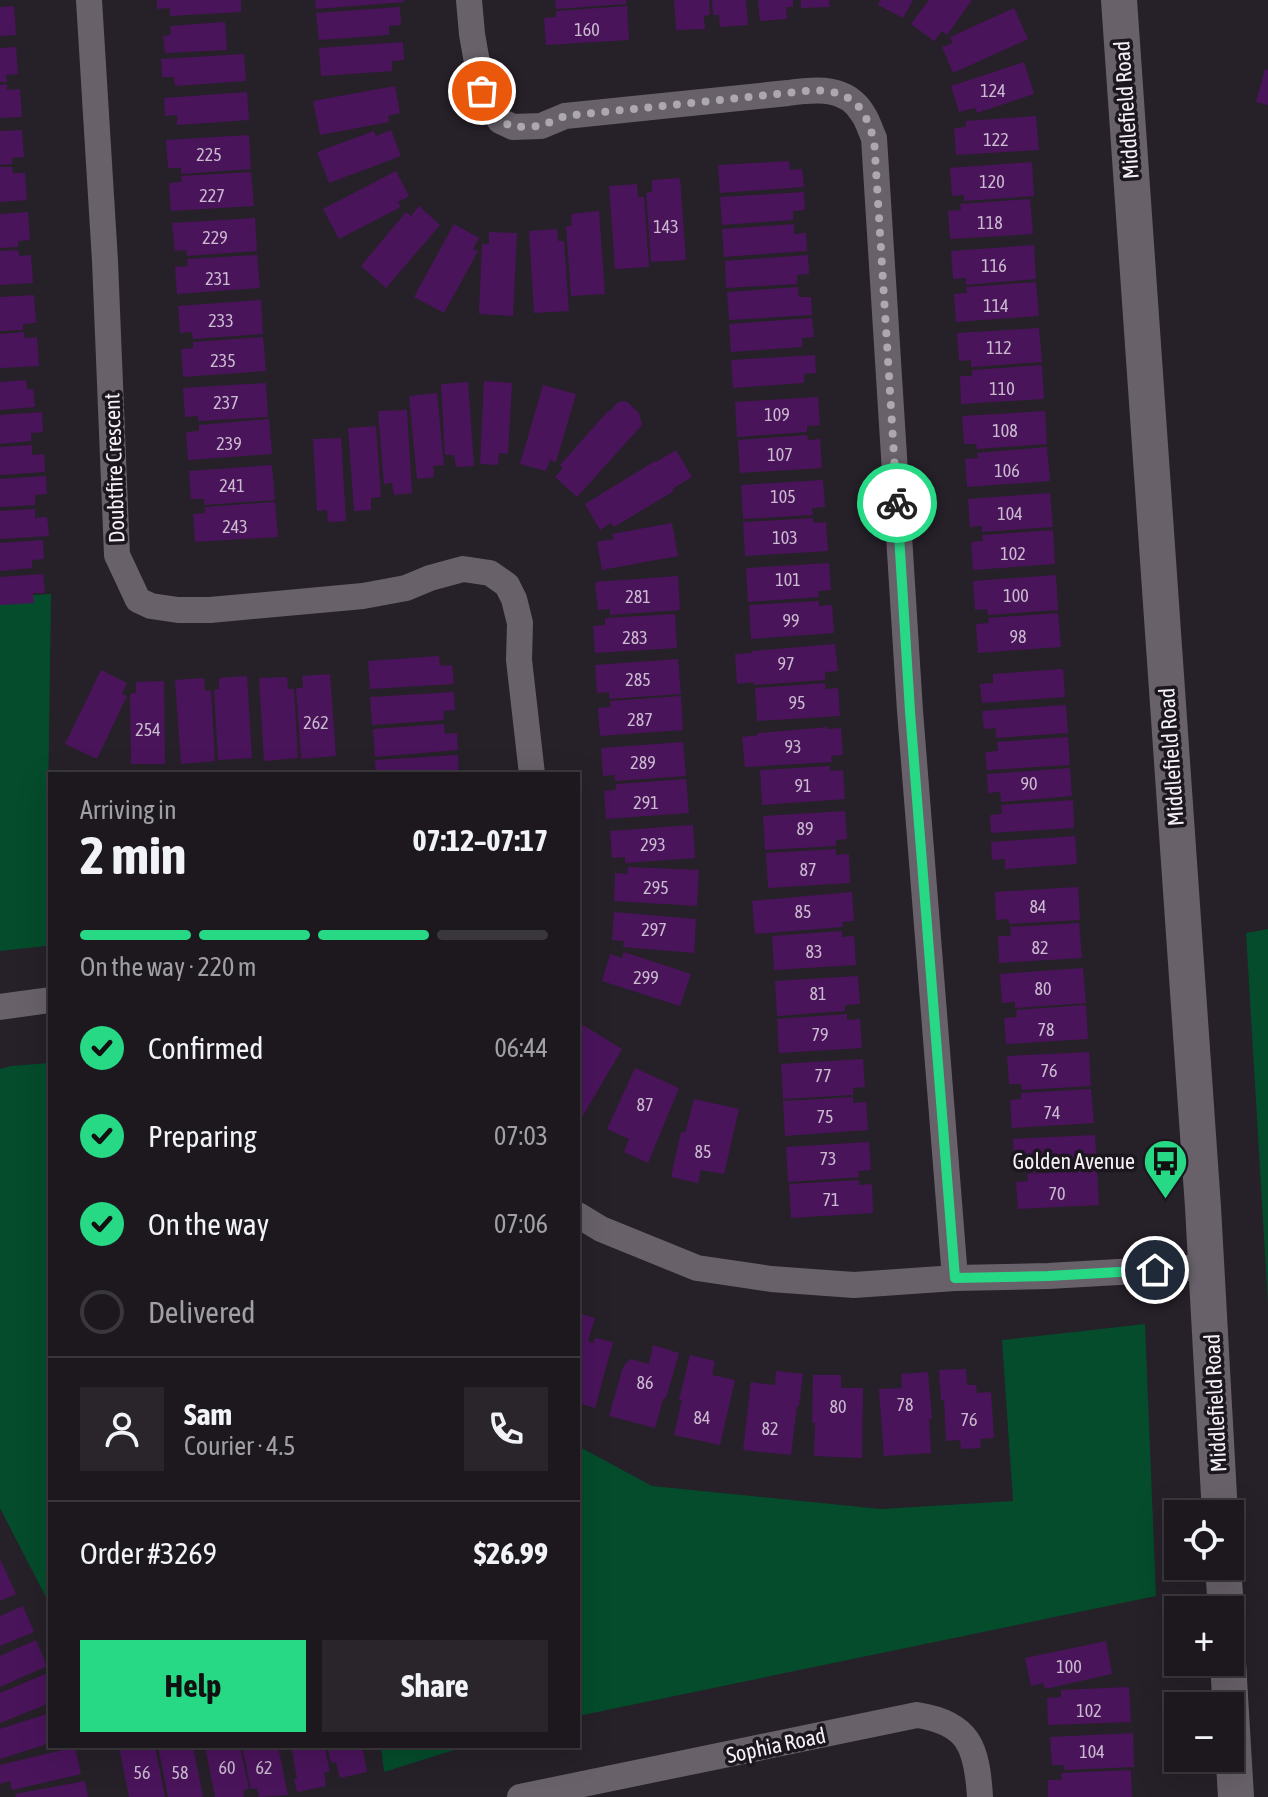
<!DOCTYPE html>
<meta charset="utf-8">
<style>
:root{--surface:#1c181e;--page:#29252b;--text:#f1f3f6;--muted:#a0a0a4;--line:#3a373c;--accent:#27d885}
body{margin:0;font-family:"Asap Condensed",sans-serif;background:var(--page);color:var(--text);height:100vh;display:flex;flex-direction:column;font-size:30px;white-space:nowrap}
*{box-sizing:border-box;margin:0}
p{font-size:26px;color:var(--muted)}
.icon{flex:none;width:44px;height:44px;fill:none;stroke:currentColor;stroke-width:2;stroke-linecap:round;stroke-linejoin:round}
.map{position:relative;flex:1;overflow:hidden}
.details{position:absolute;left:48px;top:772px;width:532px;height:976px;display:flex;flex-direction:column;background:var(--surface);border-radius:0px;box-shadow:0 8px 32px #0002,0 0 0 2px var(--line)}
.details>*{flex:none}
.controls{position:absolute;left:1164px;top:1500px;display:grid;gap:16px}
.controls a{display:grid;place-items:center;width:80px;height:80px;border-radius:0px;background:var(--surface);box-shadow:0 8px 32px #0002,0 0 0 2px var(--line);font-size:40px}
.pin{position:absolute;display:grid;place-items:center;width:68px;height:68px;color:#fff;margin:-34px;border:4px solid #fff;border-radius:50%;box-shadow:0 2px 8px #0007}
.courier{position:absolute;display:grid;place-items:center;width:80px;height:80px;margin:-40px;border:6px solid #27d885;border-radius:50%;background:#fff;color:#222;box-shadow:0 2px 10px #0007}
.overview em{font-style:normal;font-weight:700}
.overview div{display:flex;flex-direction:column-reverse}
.overview{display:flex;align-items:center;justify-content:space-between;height:136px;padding:0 32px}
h1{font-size:52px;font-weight:700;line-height:60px}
.bar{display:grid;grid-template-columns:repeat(4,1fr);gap:12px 8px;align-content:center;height:96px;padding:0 32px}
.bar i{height:10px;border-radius:6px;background:var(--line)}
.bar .on{background:var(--accent)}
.bar p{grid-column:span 4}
.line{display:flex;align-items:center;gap:20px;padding:0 32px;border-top:2px solid var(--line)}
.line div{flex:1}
.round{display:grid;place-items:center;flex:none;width:84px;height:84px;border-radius:0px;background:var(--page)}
ol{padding:0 32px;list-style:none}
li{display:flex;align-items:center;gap:24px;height:88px}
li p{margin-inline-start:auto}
li .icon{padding:8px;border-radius:50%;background:var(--accent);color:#111;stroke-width:4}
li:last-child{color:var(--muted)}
li i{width:44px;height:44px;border:4px solid var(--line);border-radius:50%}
.primary-button{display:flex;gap:16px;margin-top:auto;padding:16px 32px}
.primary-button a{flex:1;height:92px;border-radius:0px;background:var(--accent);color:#111;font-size:32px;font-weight:700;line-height:92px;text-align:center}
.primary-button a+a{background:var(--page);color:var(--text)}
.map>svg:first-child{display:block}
</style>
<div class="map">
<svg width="1268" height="1797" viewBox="0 0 1268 1797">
<rect width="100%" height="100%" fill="#262028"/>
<g fill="#044c2b">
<path d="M51 594 46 946 0 951V597Z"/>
<path d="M1268 929V1304L1246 933Z"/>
<path d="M50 1063V1605L0 1508V1069L11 1066Z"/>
<path d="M1145 1324 1156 1596 578 1716V1446L652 1486 881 1509 1013 1501 1002 1340Z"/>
<path d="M381 1746H467L384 1772Z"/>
</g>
<g fill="#4a145b">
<path d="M157 0H241V12L170 16V8L157 9Z"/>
<path d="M315 0H403L404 2 316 9Z"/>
<path d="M555 0H626V4L556 9Z"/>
<path d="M674 0H709L710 15 704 16 705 29 676 30Z"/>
<path d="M712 0H746L748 25 720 27 719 15H713Z"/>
<path d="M758 0H793V7H786L787 19 760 21Z"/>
<path d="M801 0H829L830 7 801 8Z"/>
<path d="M880 0H913L903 18 878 5Z"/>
<path d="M929 0H972L947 35 942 31 934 41 911 24Z"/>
<path d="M14 6 16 35 0 36V7Z"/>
<path d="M627 6 629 40 546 45 544 18 556 17V11Z"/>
<path d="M400 7 401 25 389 26V35L319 40 316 13Z"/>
<path d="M1014 8 1028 39 953 73 942 47 953 43 950 37Z"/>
<path d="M225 22 227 50 165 53 163 36 171 35 170 26Z"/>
<path d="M403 42 404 60 392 61V71L321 76 319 48Z"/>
<path d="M16 47 18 74 6 75 7 82H0V48Z"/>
<path d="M244 54 246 81 175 86 174 77H162L161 59Z"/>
<path d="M1024 62 1034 94 977 113 975 108 959 112 951 86Z"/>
<path d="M1265 69 1268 70V105L1256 102Z"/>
<path d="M7 84V90L20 89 22 117 0 118V85Z"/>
<path d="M395 86 400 113 388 116 389 122 320 135 313 101Z"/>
<path d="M247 92 249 120 177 125V115L165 116 164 98Z"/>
<path d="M1036 116 1039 150 956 155 954 128 966 127V121Z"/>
<path d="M22 130 24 157 12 158V164L0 165V131Z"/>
<path d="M391 130 401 156 329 183 317 152 374 131 376 136Z"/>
<path d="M249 135 251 169 181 174V168H168L166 140Z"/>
<path d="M789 161 790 170 802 169 804 187 720 193 718 165Z"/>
<path d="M1032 162 1034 196 964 201V195L952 196 950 168Z"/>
<path d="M0 167H12L13 173H25L27 200 0 202Z"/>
<path d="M396 171 409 196 398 202 401 207 339 239 323 209Z"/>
<path d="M251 172 254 206 171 211 169 183 182 182 181 176Z"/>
<path d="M680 178 686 260 651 262 646 193 652 192V180Z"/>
<path d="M637 184 638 197H644L649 267 615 269 609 186Z"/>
<path d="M804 192 805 210 793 211V220L722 225 720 197Z"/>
<path d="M1030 199 1033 234 950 239 948 211 961 210 960 204Z"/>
<path d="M419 206 440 225 386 288 361 266 406 212 411 216Z"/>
<path d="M599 211 605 294 571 296 566 226H572L571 214Z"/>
<path d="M28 212 30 240 18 241V247L0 248V214Z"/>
<path d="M255 218 257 251 187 256 186 250 175 251 172 223Z"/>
<path d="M454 224 479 238 473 249 478 251 444 313 414 297Z"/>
<path d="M794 224V234L806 233 807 251 724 257 722 229Z"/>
<path d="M557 229 558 241H564L569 311 534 313 529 231Z"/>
<path d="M489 232 517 233 513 316 479 314 482 244H489Z"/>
<path d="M1034 245 1036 279 966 285V278L953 279 951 251Z"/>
<path d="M18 250 19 256 31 255 33 283 0 285V251Z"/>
<path d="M257 255 260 288 177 294 175 267 188 266 187 259Z"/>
<path d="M808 255 809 274 797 275V284L726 288 725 261Z"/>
<path d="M1036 282 1039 316 956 322 954 294 967 293 966 287Z"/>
<path d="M798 287 799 297H811L812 315 729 320 727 292Z"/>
<path d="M34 295 36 323 23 324V330L0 331V297Z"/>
<path d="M261 300 263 334 193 339 192 332 180 333 178 306Z"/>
<path d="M812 318 814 337 802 338V347L731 352 729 324Z"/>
<path d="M1039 328 1042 362 971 367V360L959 361 957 333Z"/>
<path d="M24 332V338L37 337 39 366 0 368V334Z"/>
<path d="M263 337 266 371 183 377 181 349 193 348V342Z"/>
<path d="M815 355 816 373 804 374V383L733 388 731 360Z"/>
<path d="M1042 365 1044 399 961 404 960 376H972V370Z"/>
<path d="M26 380 27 390 33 389 35 407 0 410V382Z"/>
<path d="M484 381 512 383 508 454 499 453 498 465 480 464Z"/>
<path d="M468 382 474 466 456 467 454 455H445L441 384Z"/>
<path d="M266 383 268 417 198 421V416L185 417 183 388Z"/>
<path d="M543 385 576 394 556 462 550 460 546 471 520 464Z"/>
<path d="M437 393 444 465 433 466 434 477 417 479 409 396Z"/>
<path d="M818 397 820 425 807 426V432L737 437 735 402Z"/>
<path d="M626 401 639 413 642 425 577 497 555 477 563 468 560 465 608 411 609 412 618 402Z"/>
<path d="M407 410 412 493 394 495 392 483 384 484 378 411Z"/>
<path d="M1045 411 1047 444 977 449 976 444H964L962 416Z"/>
<path d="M42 412 43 432 31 433V441L0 444V415Z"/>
<path d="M269 419 272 454 188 460 186 432 199 431V425Z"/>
<path d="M376 426 381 497 371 498V510L354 511 348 428Z"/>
<path d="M807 435 808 440 820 439 822 468 740 473 738 440Z"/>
<path d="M341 438 346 521 328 522 327 510 317 511 313 439Z"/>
<path d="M32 445V455L44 454 45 472 0 475V447Z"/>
<path d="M1047 447 1050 481 967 487 965 459 978 458 977 453Z"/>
<path d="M676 450 692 477 672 489 674 491 614 527 611 523 600 530 585 504 655 461 656 462Z"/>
<path d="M272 465 275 500 204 505V499H191L189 471Z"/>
<path d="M46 476 47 494 35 495V505L0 507V479Z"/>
<path d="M823 480 825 507 812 508 813 515 743 519 741 485Z"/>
<path d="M1050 493 1053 527 982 532V526L970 527 968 499Z"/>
<path d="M275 502 278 537 195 542 193 514 205 513V507Z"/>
<path d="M35 509V518L47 517 49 536 0 539V511Z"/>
<path d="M813 518 814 523 826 522 828 551 745 556 743 522Z"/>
<path d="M672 523 678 556 602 570 597 542 614 539 612 534Z"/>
<path d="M1053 530 1055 564 973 570 971 542 983 541 982 535Z"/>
<path d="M43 540 44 559 32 560V568L0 571V543Z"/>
<path d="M829 563 831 590 818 591 819 597 748 602 746 568Z"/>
<path d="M43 574 45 593H33L34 603 0 605V577Z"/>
<path d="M1056 575 1058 610 988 615 987 609 975 610 973 581Z"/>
<path d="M678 576 680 610 610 615V609L598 610 595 582Z"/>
<path d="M819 601V606L832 605 834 633 751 639 749 605Z"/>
<path d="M1058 613 1061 647 978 653 976 624 989 623 988 618Z"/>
<path d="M675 614 677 648 595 653 593 626 605 625V618Z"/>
<path d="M835 644 838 671 825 672V680L754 685V682L737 684 735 654 752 653V651Z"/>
<path d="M439 656 440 666 452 665 454 684 370 689 368 661Z"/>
<path d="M678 659 681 694 609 699V692L597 693 595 665Z"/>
<path d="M1063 669 1065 697 982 703 980 684 993 683V674Z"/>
<path d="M101 670 127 683 122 694 127 696 97 759 65 744Z"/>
<path d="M330 674 336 756 301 759 296 688H303L302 676Z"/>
<path d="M247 676 252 758 218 760 214 690 219 689V678Z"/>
<path d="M287 677 288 689H294L298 758 264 761 259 678Z"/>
<path d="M204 678 205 691 211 690 215 761 181 764 175 680Z"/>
<path d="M164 681 165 764H131L130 694 136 693V682Z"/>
<path d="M825 683V689L838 688 840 716 757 721 755 688Z"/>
<path d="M454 692 455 710 443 711 444 720 372 725 370 697Z"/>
<path d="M681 696 683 730 600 736 598 708 611 707 610 701Z"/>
<path d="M1066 705 1068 733 996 738V728L984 729 982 711Z"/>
<path d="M444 724 445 734 457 733 458 750 375 757 373 729Z"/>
<path d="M828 727 827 729 841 728 843 755 831 756 832 762 745 767 742 737 758 735V733Z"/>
<path d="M1068 737 1070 765 987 770 985 752 998 751 997 742Z"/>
<path d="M683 742 686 776 615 781V775L603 776 601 748Z"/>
<path d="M458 755 459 773 376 774 375 760Z"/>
<path d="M830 766V771L843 770 845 799 762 805 760 770Z"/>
<path d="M1070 768 1072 796 1001 802 1000 792 988 793 987 774Z"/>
<path d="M686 779 689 813 606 819 604 791 616 790V784Z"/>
<path d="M1073 800 1074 828 991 833 990 815 1002 814 1001 805Z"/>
<path d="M845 811 847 839 836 840V846L765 850 763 816Z"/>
<path d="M693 825 695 858 625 863V857L612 858 610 831Z"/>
<path d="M1075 836 1077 864 1005 869V859L992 860 991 842Z"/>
<path d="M836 849V855L849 854 850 883 768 888 766 853Z"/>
<path d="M628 867 699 870 697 906 614 901 615 873 627 874Z"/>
<path d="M1078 887 1080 920 1009 924V919L996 920 995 892Z"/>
<path d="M852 892 854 921 842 922 843 927 755 934 752 901Z"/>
<path d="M614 912 696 919 694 953 623 947 624 941 612 940Z"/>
<path d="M1079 923 1082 958 999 963 998 936H1011L1010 927Z"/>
<path d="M842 931V937L854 936 856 965 774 970 772 936Z"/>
<path d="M624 952 691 974 680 1006 602 981 610 954 622 958Z"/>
<path d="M1083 968 1086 1003 1015 1008V1002L1002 1003 1000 974Z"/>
<path d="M858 976 860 1004 845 1005V1011L777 1016 775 981Z"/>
<path d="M1086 1005 1088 1039 1006 1044 1004 1018 1017 1017 1016 1010Z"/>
<path d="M847 1014V1020L860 1019 862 1048 779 1053 777 1019Z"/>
<path d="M578 1022 622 1049 578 1124Z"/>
<path d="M1089 1052 1091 1086 1022 1090 1021 1084H1009L1007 1056Z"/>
<path d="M863 1059 865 1087 853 1088V1095L783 1099 781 1064Z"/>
<path d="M635 1068 679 1088 648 1163 624 1152 629 1139 607 1129Z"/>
<path d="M1091 1089 1094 1123 1012 1128 1010 1100 1021 1099V1093Z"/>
<path d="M853 1097V1103L866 1102 868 1130 785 1136 783 1101Z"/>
<path d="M694 1099 739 1109 724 1174 701 1170 698 1183 671 1177 681 1132 685 1133Z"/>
<path d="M1095 1135 1097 1168 1027 1173V1166L1014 1167 1013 1139Z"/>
<path d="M869 1142 871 1170 858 1171 859 1177 788 1182 786 1147Z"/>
<path d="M1097 1170 1099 1205 1018 1209 1016 1182 1028 1181 1027 1174Z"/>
<path d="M859 1180V1185L872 1184 873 1213 791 1218 789 1184Z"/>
<path d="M578 1313 595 1318 588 1341 593 1343 595 1338 613 1342 595 1408 578 1403Z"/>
<path d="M653 1345 679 1353 666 1398 663 1399 655 1428 609 1416 623 1367 630 1359 649 1364Z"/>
<path d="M690 1355 715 1361 712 1375 735 1380 720 1445 674 1435 682 1400H679Z"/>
<path d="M966 1369 967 1385H976L977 1393 991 1392 994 1438 980 1439 981 1448 961 1449 960 1440 946 1441 944 1400H941L939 1370Z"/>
<path d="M776 1371 803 1374 799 1406H797L791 1455 743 1450 751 1382 775 1385Z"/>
<path d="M928 1372 932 1419H929L931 1453 884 1456 879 1389 902 1388 901 1374Z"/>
<path d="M813 1375H841V1388H863L862 1458 814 1456 815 1423H812Z"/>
<path d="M0 1559 16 1594 0 1601Z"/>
<path d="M23 1606 34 1632 0 1646V1616Z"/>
<path d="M36 1640 47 1666 0 1687V1656Z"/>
<path d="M1106 1641 1112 1674 1045 1689 1043 1683 1031 1686 1025 1658Z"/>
<path d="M48 1673 50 1678V1703L0 1723V1693Z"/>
<path d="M1129 1687 1131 1722 1048 1725 1047 1698 1061 1697V1690Z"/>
<path d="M50 1713V1743L0 1759V1729Z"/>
<path d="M1133 1733 1134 1767 1064 1770V1765H1052L1050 1737Z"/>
<path d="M119 1746H155L165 1797H129Z"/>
<path d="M158 1746H193L203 1797H168Z"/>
<path d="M205 1746H240L249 1789 243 1790 244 1797H215Z"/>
<path d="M242 1746H278L288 1795 259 1797 257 1788 251 1789Z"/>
<path d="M291 1746H324L330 1771 324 1773 326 1786 297 1792 294 1779 297 1778Z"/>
<path d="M327 1746H362L367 1772 340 1778 336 1762 331 1763Z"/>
<path d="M75 1747 81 1774 12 1790 10 1781 0 1784V1765Z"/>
<path d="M1131 1770 1132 1797H1048V1780H1062L1061 1773Z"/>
<path d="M85 1781 88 1797H16L15 1794Z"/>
</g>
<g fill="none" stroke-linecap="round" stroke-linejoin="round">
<g stroke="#68616a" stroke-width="26">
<path d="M89 0 105 261 117 555 138 600 151 606 178 610H210L363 596 406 588 430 578 463 569 490 573 507 585 514 599 520 623 519 660 532 774"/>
<path d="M469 0 472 34 482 91 493 106 500 121 513 127 541 126 565 116 788 93C816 89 847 86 863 114 868 121 870 130 874 138L910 711 955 1278"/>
<path d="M0 1007 50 1000"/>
<path d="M578 1215 601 1229 697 1268 771 1279 854 1285 955 1278 1048 1276 1207 1267"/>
<path d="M520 1797 917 1715C969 1723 977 1747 980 1797"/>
</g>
<g stroke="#68616a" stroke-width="36">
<path d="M1119 0 1203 1207 1220 1514"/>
<path d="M1223 1566 1226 1610"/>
<path d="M1228 1662 1236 1797"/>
</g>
</g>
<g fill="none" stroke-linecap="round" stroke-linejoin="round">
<path stroke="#aca8ae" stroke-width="8" stroke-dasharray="0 14.4" d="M482 91 493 106 500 121 513 127 541 126 565 116 788 93C816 89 847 86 864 114 868 121 870 130 874 138L897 503"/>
<path stroke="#27d885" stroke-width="10" d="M897 503 910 711 955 1278 1048 1276 1155 1270"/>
</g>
<defs>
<symbol id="bus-pin" viewBox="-11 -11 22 30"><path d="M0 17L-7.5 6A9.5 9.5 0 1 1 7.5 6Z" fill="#27d885" stroke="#1c171e"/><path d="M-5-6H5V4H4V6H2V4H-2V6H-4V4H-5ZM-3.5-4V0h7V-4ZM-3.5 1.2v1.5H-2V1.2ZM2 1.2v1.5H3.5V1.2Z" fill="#111"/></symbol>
</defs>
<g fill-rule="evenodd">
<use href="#bus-pin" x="1140" y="1136" width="51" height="69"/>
</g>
<g text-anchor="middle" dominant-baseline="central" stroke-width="7" stroke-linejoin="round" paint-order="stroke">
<g font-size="18" fill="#cabacf">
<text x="587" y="29">160</text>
<text x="993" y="90">124</text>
<text x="996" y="139">122</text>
<text x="209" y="154">225</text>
<text x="992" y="181">120</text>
<text x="212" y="195">227</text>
<text x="990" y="222">118</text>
<text x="666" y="226">143</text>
<text x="215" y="237">229</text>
<text x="994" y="265">116</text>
<text x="218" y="278">231</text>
<text x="996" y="305">114</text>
<text x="221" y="320">233</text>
<text x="999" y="347">112</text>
<text x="223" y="360">235</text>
<text x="1002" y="388">110</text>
<text x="226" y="402">237</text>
<text x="777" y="414">109</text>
<text x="1005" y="430">108</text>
<text x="229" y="443">239</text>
<text x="780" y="454">107</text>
<text x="1007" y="470">106</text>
<text x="232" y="485">241</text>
<text x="783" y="496">105</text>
<text x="1010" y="513">104</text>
<text x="235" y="526">243</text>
<text x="785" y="537">103</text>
<text x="1013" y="553">102</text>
<text x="788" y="579">101</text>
<text x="1016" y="595">100</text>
<text x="638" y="596">281</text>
<text x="791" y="620">99</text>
<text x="1018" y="636">98</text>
<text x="635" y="637">283</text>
<text x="786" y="663">97</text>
<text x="638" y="679">285</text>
<text x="797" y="702">95</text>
<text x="640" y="719">287</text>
<text x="316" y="722">262</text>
<text x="148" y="729">254</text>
<text x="793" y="746">93</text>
<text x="643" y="762">289</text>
<text x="1029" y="783">90</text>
<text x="803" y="785">91</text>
<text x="646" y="802">291</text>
<text x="805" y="828">89</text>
<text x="653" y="844">293</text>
<text x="808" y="869">87</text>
<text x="656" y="887">295</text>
<text x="1038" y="906">84</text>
<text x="803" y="911">85</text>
<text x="654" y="929">297</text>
<text x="1040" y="947">82</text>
<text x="814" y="951">83</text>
<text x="646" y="977">299</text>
<text x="1043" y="988">80</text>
<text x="818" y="993">81</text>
<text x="1046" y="1029">78</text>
<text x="820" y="1034">79</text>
<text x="1049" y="1070">76</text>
<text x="823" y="1075">77</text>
<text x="645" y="1104">87</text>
<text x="1052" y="1112">74</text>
<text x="825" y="1116">75</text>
<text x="703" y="1151">85</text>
<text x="828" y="1158">73</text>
<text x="1057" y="1193">70</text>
<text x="831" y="1199">71</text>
<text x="645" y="1382">86</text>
<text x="905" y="1404">78</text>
<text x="838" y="1406">80</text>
<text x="702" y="1417">84</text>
<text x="969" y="1419">76</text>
<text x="770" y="1428">82</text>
<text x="1069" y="1666">100</text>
<text x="1089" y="1710">102</text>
<text x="1092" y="1751">104</text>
<text x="227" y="1767">60</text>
<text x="264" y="1767">62</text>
<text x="142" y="1772">56</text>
<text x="180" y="1772">58</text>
</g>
<g font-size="22" fill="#f4f1f6" stroke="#1c171e">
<text transform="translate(1126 110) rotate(-94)">Middlefield Road</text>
<text transform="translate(114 468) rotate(-92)">Doubtfire Crescent</text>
<text transform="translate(1171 757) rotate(-94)">Middlefield Road</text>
<text transform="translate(1215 1403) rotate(-93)">Middlefield Road</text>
<text transform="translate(776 1745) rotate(-12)">Sophia Road</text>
</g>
<g font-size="22" fill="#f4f1f6" stroke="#1c171e" text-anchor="end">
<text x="1135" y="1161">Golden Avenue</text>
</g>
</g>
</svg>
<div class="controls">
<a><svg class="icon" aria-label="locate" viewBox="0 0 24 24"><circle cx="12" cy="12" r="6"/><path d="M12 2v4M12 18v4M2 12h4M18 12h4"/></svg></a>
<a>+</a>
<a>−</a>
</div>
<div class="pin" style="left:482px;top:91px;background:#ea580c"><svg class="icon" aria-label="bag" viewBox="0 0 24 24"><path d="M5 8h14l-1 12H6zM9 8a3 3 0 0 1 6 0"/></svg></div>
<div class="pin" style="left:1155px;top:1270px;background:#1f2937"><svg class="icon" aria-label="home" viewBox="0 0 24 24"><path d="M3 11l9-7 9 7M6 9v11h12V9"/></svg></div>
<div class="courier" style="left:897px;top:503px"><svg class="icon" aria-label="bike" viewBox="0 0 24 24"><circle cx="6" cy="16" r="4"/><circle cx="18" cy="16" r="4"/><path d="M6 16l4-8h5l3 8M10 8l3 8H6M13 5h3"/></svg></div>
<section class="details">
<div class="overview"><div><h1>2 min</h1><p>Arriving in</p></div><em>07:12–07:17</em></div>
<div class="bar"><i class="on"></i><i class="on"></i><i class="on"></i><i></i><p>On the way · 220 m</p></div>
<ol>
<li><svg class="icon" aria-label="check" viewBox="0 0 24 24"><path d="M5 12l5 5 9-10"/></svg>Confirmed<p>06:44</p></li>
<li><svg class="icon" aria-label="check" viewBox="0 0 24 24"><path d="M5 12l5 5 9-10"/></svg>Preparing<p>07:03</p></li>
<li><svg class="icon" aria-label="check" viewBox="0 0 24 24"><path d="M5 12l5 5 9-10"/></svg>On the way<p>07:06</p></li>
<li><i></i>Delivered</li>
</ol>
<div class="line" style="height:144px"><a class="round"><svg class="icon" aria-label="person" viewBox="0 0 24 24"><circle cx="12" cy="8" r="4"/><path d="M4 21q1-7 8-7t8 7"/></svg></a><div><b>Sam</b><p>Courier · 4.5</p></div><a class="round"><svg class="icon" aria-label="phone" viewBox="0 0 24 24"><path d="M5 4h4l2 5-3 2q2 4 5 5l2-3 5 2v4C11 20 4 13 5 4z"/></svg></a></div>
<div class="line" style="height:104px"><div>Order #3269</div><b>$26.99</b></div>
<div class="primary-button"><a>Help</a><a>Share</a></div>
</section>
</div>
